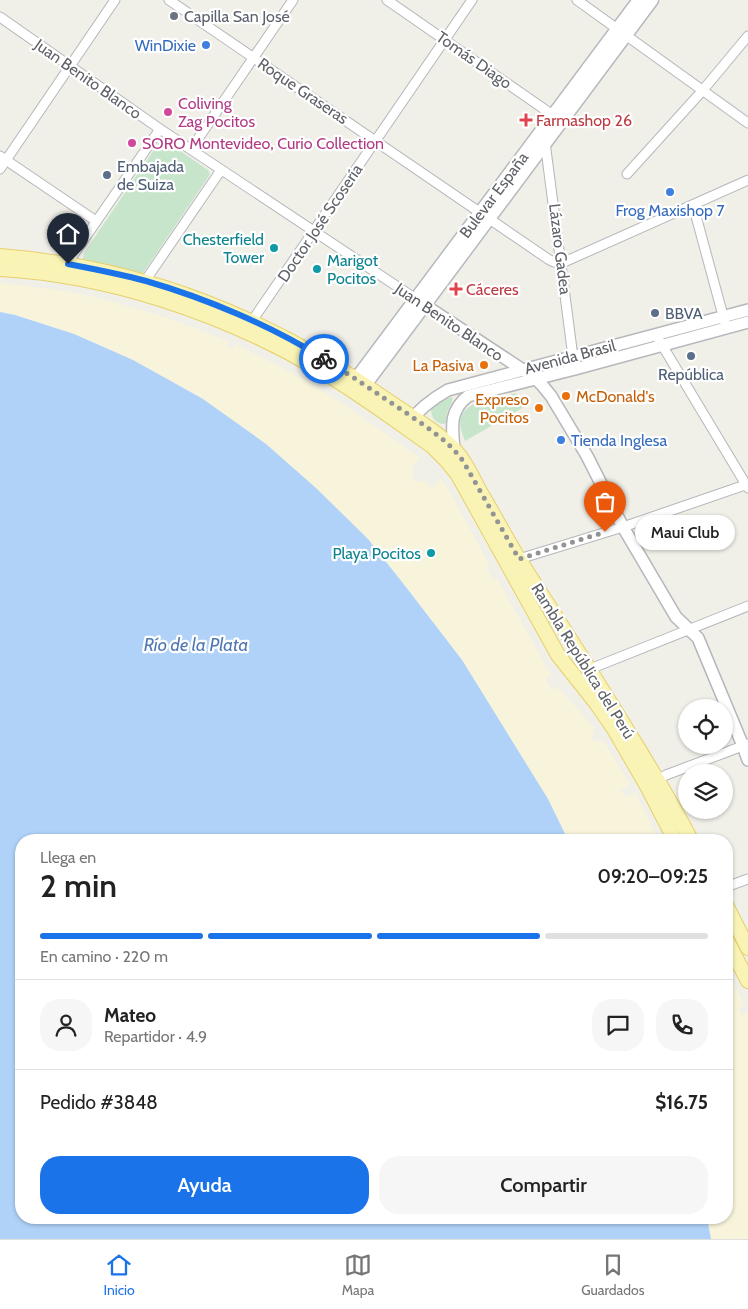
<!DOCTYPE html>
<html lang="es">
<meta charset="utf-8">
<style>
:root{--surface:#fff;--page:#f6f6f6;--text:#222;--muted:#767676;--line:#e0e0e0;--accent:#1a73e8}
body{margin:0;font-family:Cabin,sans-serif;background:var(--page);color:var(--text);height:100vh;display:flex;flex-direction:column;font-size:19px;white-space:nowrap}
*{box-sizing:border-box;margin:0}
p{font-size:16px;color:var(--muted)}
.icon{flex:none;width:28px;height:28px;fill:none;stroke:currentColor;stroke-width:2;stroke-linecap:round;stroke-linejoin:round}
.map{position:relative;flex:1;overflow:hidden}
.details{position:absolute;left:15px;top:834px;width:718px;height:390px;display:flex;flex-direction:column;background:var(--surface);border-radius:20px;box-shadow:0 1px 4px #0004}
.details>*{flex:none}
.controls{position:absolute;left:678px;top:699px;display:grid;gap:10px}
.controls a{display:grid;place-items:center;width:55px;height:55px;border-radius:50%;background:var(--surface);box-shadow:0 1px 4px #0004;font-size:25px}
.pin{position:absolute;display:grid;place-items:center;width:42px;height:42px;color:#fff;margin:-51px -21px;border-radius:50% 50% 50% 0;rotate:-45deg;box-shadow:0 0 5px #0007}
.pin .icon{rotate:45deg}
.courier{position:absolute;display:grid;place-items:center;width:50px;height:50px;margin:-25px;border:4px solid #1a73e8;border-radius:50%;background:#fff;color:#222;box-shadow:0 1px 6px #0007}
.bubble{position:absolute;height:35px;border-radius:18px;background:var(--surface);box-shadow:0 1px 4px #0004;font-size:16px;font-weight:600;line-height:35px;text-align:center}
.summary em{font-style:normal;font-weight:600}
.summary div{display:flex;flex-direction:column-reverse}
.summary{display:flex;align-items:center;justify-content:space-between;height:85px;padding:0 25px}
h1{font-size:32px;font-weight:600;line-height:38px}
.bar{display:grid;grid-template-columns:repeat(4,1fr);gap:8px 5px;align-content:center;height:60px;padding:0 25px}
.bar i{height:6px;border-radius:4px;background:var(--line)}
.bar .active{background:var(--accent)}
.bar p{grid-column:span 4}
.line{display:flex;align-items:center;gap:12px;padding:0 25px;border-top:1px solid var(--line)}
.line div{flex:1}
.round{display:grid;place-items:center;flex:none;width:52px;height:52px;border-radius:20px;background:var(--page)}
.button{display:flex;gap:10px;margin-top:auto;padding:10px 25px}
.button a{flex:1;height:58px;border-radius:20px;background:var(--accent);color:#fff;font-size:20px;font-weight:600;line-height:58px;text-align:center}
.button a+a{background:var(--page);color:var(--text)}
.tab-bar{display:flex;justify-content:space-around;align-items:center;height:70px;border-top:1px solid var(--line);background:var(--surface);font-size:14px;color:var(--muted)}
.tab-bar a{display:grid;justify-items:center;gap:2px}
.tab-bar .active{color:var(--accent)}
.map>svg:first-child{display:block}
</style>
<div class="map">
<svg width="748" height="1239" viewBox="0 0 748 1239">
<rect width="100%" height="100%" fill="#f0efe8"/>
<g fill="#c7e5ca">
<path d="M164 140 208 170 210 174 209 176 143 273 141 274 84 261 83 258 84 253 160 141Z"/>
<path d="M516 393 524 407 465 441C459 426 456 415 472 405Z"/>
<path d="M451 397 453 398C450 408 446 410 446 423L443 424C435 423 431 417 431 409L440 402Z"/>
</g>
<g fill="#f8f4db">
<path d="M0 283C27 286 53 289 80 294 131 305 181 321 229 342L227 346 233 349 236 345C259 356 282 367 304 380 345 404 382 431 420 458L412 467 414 470 412 480 427 483 432 488 441 479 447 487 490 566 486 567 493 580 496 577 551 675 545 679 552 690 557 687 594 727 592 740 604 742 630 784 621 790 625 797 635 792 659 840H568L548 799 462 660 409 591 368 539 316 488 266 444 203 399 133 360 74 334 15 315 0 312Z"/>
<path d="M726 969 745 1005 739 1008 742 1015 748 1012V1239H711L707 1218H726Z"/>
</g>
<path fill="#b0d2f8" d="M0 312 15 315 74 334 133 360 203 399 266 444 316 488 368 539 409 591 462 660 548 799 568 840H21V1218H707L711 1239H0Z"/>
<g fill="none" stroke-linecap="round" stroke-linejoin="round">
<defs>
<g id="minor">
<path d="M169 0 548 259 554 262 562 263 748 180"/>
<path d="M387 0 557 118"/>
<path d="M577 0 748 123"/>
<path d="M0 17 160 129 416 299"/>
<path d="M545 142 573 357"/>
<path d="M191 149 293 0"/>
<path d="M0 156 96 221"/>
<path d="M0 169 115 0"/>
<path d="M627 174 703 90 748 36"/>
<path d="M693 205 725 323"/>
<path d="M67 264 160 129"/>
<path d="M145 281 221 170"/>
<path d="M252 321 472 0"/>
<path d="M656 335 748 488"/>
<path d="M519 559 623 527 748 484"/>
<path d="M590 669 748 606"/>
<path d="M653 782 666 775 748 744"/>
<path d="M726 887 748 879"/>
</g>
<g id="tertiary">
<path d="M417 300 535 378 542 385 551 396 587 456 623 527 676 617 698 638 743 746 748 760"/>
<path d="M408 424C418 410 432 399 448 390L748 310"/>
<path d="M454 449C452 427 449 411 468 396L575 369 748 322"/>
</g>
<g id="secondary">
<path d="M365 385 652 0"/>
<path d="M350 387 639 0"/>
</g>
<g id="primary">
<path d="M0 256C143 267 267 317 384 398 405 413 436 430 454 449 465 461 472 476 479 490 493 513 506 538 520 561 560 623 600 685 638 748 657 779 675 809 691 840"/>
<path d="M0 269C108 275 219 312 313 366 354 389 393 419 432 446L446 460 458 475 558 655 596 703 614 729 647 786 675 840"/>
<path d="M726 905 748 948"/>
<path d="M726 939 748 981"/>
</g>
</defs>
<use href="#minor" stroke="#b5b7bb" stroke-width="11"/>
<use href="#tertiary" stroke="#b5b7bb" stroke-width="14"/>
<use href="#secondary" stroke="#b6b9be" stroke-width="15"/>
<use href="#primary" stroke="#e6cf6b" stroke-width="16"/>
<use href="#minor" stroke="#fff" stroke-width="9"/>
<use href="#tertiary" stroke="#fff" stroke-width="11"/>
<use href="#secondary" stroke="#fff" stroke-width="12"/>
<use href="#primary" stroke="#f9f4b5" stroke-width="14"/>
</g>
<g fill="none" stroke-linecap="round" stroke-linejoin="round">
<path stroke="#929394" stroke-width="5" stroke-dasharray="0 9" d="M324 359C352 376 378 394 405 412 426 427 448 440 463 461L519 559 605 532"/>
<path stroke="#1a73e8" stroke-width="6" d="M68 264C94 269 120 274 146 281 205 298 272 326 324 359"/>
</g>
<circle fill="#6b7280" stroke="#fff" stroke-width="2" cx="174" cy="16" r="5"/>
<g fill="#3f7fe0" stroke="#fff" stroke-width="2">
<circle cx="206" cy="45" r="5"/>
<circle cx="670" cy="192" r="5"/>
<circle cx="561" cy="440" r="5"/>
</g>
<g fill="#d1479c" stroke="#fff" stroke-width="2">
<circle cx="168" cy="112" r="5"/>
<circle cx="132" cy="143" r="5"/>
</g>
<g fill="#e0444e" stroke="#fff" stroke-width="2">
<path d="M523.5 112.5h5v5h5v5h-5v5h-5v-5h-5v-5h5z"/>
<path d="M453.5 281.5h5v5h5v5h-5v5h-5v-5h-5v-5h5z"/>
</g>
<g fill="#5c6f8a" stroke="#fff" stroke-width="2">
<circle cx="107" cy="175" r="5"/>
<circle cx="655" cy="313" r="5"/>
<circle cx="691" cy="356" r="5"/>
</g>
<g fill="#0f9aa8" stroke="#fff" stroke-width="2">
<circle cx="274" cy="248" r="5"/>
<circle cx="317" cy="269" r="5"/>
<circle cx="431" cy="553" r="5"/>
</g>
<g fill="#e8710a" stroke="#fff" stroke-width="2">
<circle cx="484" cy="365" r="5"/>
<circle cx="566" cy="396" r="5"/>
<circle cx="539" cy="408" r="5"/>
</g>
<g text-anchor="middle" dominant-baseline="central" stroke-width="4.5" stroke-linejoin="round" paint-order="stroke">
<g font-size="16" fill="#5b616d" stroke="#fff" text-anchor="start">
<text x="184" y="16">Capilla San José</text>
</g>
<g font-size="16" fill="#366cbe" stroke="#fff" text-anchor="end">
<text x="196" y="45">WinDixie</text>
<text x="670" y="210" text-anchor="middle">Frog Maxishop 7</text>
<text x="571" y="440" text-anchor="start">Tienda Inglesa</text>
</g>
<g font-size="16" fill="#5f6267" stroke="#fff">
<text transform="translate(474 60) rotate(35)">Tomás Diago</text>
<text transform="translate(88 79) rotate(35)">Juan Benito Blanco</text>
<text transform="translate(303 91) rotate(34)">Roque Graseras</text>
<text transform="translate(494 195) rotate(-53)">Bulevar España</text>
<text transform="translate(320 223) rotate(-56)">Doctor José Scosería</text>
<text transform="translate(560 249) rotate(83)">Lázaro Gadea</text>
<text transform="translate(449 322) rotate(34)">Juan Benito Blanco</text>
<text transform="translate(570 357) rotate(-15)">Avenida Brasil</text>
<text transform="translate(583 661) rotate(58)">Rambla República del Perú</text>
</g>
<g font-size="16" fill="#b23c85" stroke="#fff" text-anchor="start">
<text x="178" y="103">Coliving<tspan x="178" dy="18">Zag Pocitos</tspan></text>
<text x="142" y="143">SORO Montevideo, Curio Collection</text>
</g>
<g font-size="16" fill="#be3a42" stroke="#fff" text-anchor="start">
<text x="536" y="120">Farmashop 26</text>
<text x="466" y="289">Cáceres</text>
</g>
<g font-size="16" fill="#4e5e75" stroke="#fff" text-anchor="start">
<text x="117" y="166">Embajada<tspan x="117" dy="18">de Suiza</tspan></text>
<text x="665" y="313">BBVA</text>
<text x="691" y="374" text-anchor="middle">República</text>
</g>
<g font-size="16" fill="#0d838f" stroke="#fff" text-anchor="end">
<text x="264" y="239">Chesterfield<tspan x="264" dy="18">Tower</tspan></text>
<text x="327" y="260" text-anchor="start">Marigot<tspan x="327" dy="18">Pocitos</tspan></text>
<text x="421" y="553">Playa Pocitos</text>
</g>
<g font-size="16" fill="#c56008" stroke="#fff" text-anchor="end">
<text x="474" y="365">La Pasiva</text>
<text x="576" y="396" text-anchor="start">McDonald's</text>
<text x="529" y="399">Expreso<tspan x="529" dy="18">Pocitos</tspan></text>
</g>
<g font-size="18" font-style="italic" fill="#5077b2" stroke="#fff">
<text x="196" y="645">Río de la Plata</text>
</g>
</g>
</svg>
<div class="controls">
<a><svg class="icon" aria-label="locate" viewBox="0 0 24 24"><circle cx="12" cy="12" r="6"/><path d="M12 2v4M12 18v4M2 12h4M18 12h4"/></svg></a>
<a><svg class="icon" aria-label="layers" viewBox="0 0 24 24"><path d="M12 4l9 5-9 5-9-5zM3 14l9 5 9-5"/></svg></a>
</div>
<div class="pin" style="left:605px;top:532px;background:#ea580c"><svg class="icon" aria-label="bag" viewBox="0 0 24 24"><path d="M5 8h14l-1 12H6zM9 8a3 3 0 0 1 6 0"/></svg></div>
<div class="pin" style="left:68px;top:264px;background:#1f2937"><svg class="icon" aria-label="home" viewBox="0 0 24 24"><path d="M3 11l9-7 9 7M6 9v11h12V9"/></svg></div>
<div class="courier" style="left:324px;top:359px"><svg class="icon" aria-label="bike" viewBox="0 0 24 24"><circle cx="6" cy="16" r="4"/><circle cx="18" cy="16" r="4"/><path d="M6 16l4-8h5l3 8M10 8l3 8H6M13 5h3"/></svg></div>
<div class="bubble" style="left:635px;top:515px;width:100px">Maui Club</div>
<section class="details">
<div class="summary"><div><h1>2 min</h1><p>Llega en</p></div><em>09:20–09:25</em></div>
<div class="bar"><i class="active"></i><i class="active"></i><i class="active"></i><i></i><p>En camino · 220 m</p></div>
<div class="line" style="height:90px"><a class="round"><svg class="icon" aria-label="person" viewBox="0 0 24 24"><circle cx="12" cy="8" r="4"/><path d="M4 21q1-7 8-7t8 7"/></svg></a><div><b>Mateo</b><p>Repartidor · 4.9</p></div><a class="round"><svg class="icon" aria-label="chat" viewBox="0 0 24 24"><path d="M4 5h16v11H9l-5 4z"/></svg></a><a class="round"><svg class="icon" aria-label="phone" viewBox="0 0 24 24"><path d="M5 4h4l2 5-3 2q2 4 5 5l2-3 5 2v4C11 20 4 13 5 4z"/></svg></a></div>
<div class="line" style="height:65px"><div>Pedido #3848</div><b>$16.75</b></div>
<div class="button"><a>Ayuda</a><a>Compartir</a></div>
</section>
</div>
<nav class="tab-bar">
<a class="active"><svg class="icon" aria-label="home" viewBox="0 0 24 24"><path d="M3 11l9-7 9 7M6 9v11h12V9"/></svg>Inicio</a>
<a><svg class="icon" aria-label="map" viewBox="0 0 24 24"><path d="M3 6l6-2 6 2 6-2v14l-6 2-6-2-6 2zM9 4v14M15 6v14"/></svg>Mapa</a>
<a><svg class="icon" aria-label="saved" viewBox="0 0 24 24"><path d="M7 4h10v16l-5-4-5 4z"/></svg>Guardados</a>
</nav>
